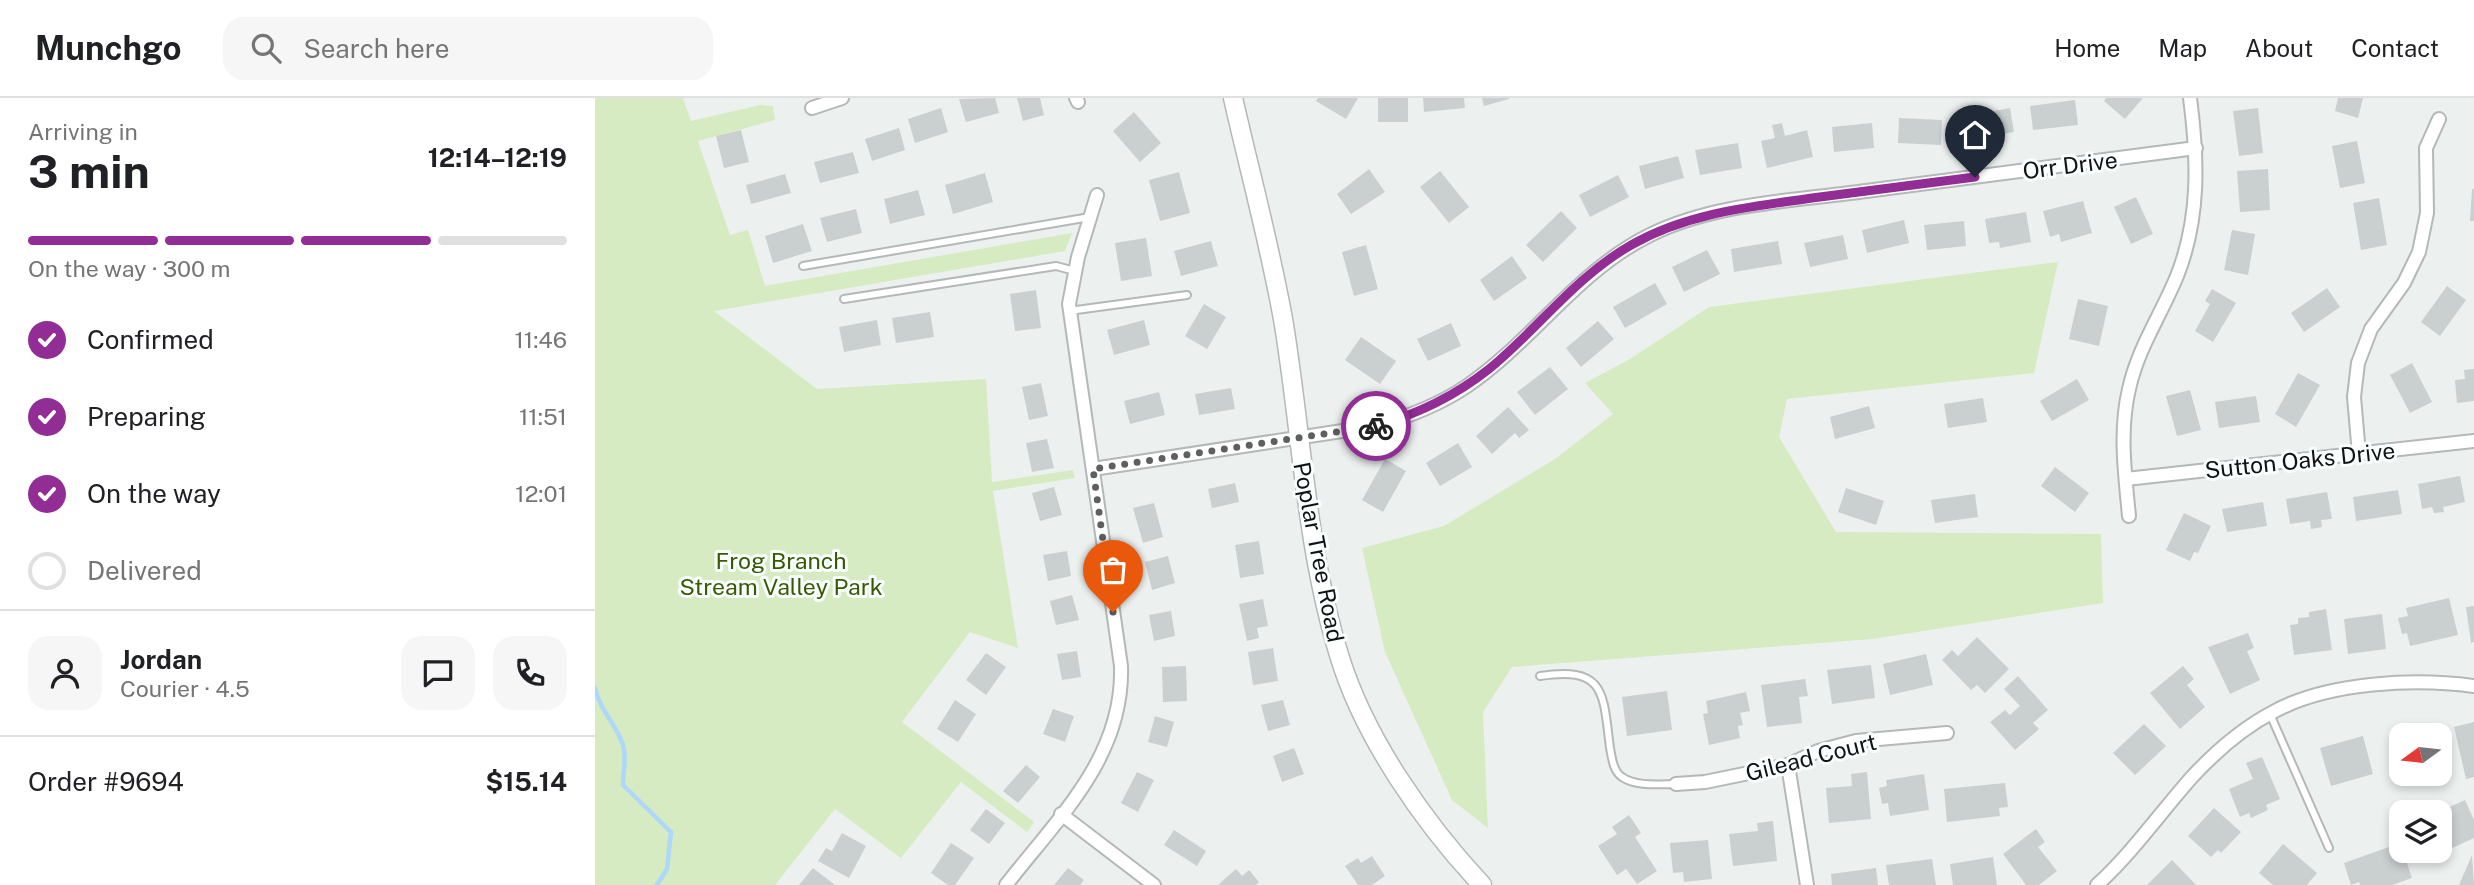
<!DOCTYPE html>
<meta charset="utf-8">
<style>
:root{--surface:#fff;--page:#f6f6f6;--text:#202124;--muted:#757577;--line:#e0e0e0;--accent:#912d94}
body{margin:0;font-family:"Public Sans",sans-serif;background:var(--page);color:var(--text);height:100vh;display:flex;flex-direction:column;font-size:26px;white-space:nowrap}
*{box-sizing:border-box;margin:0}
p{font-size:23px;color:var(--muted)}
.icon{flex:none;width:38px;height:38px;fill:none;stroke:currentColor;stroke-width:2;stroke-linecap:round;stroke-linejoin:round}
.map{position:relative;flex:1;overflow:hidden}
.drawer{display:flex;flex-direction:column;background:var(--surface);width:595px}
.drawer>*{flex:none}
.needle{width:46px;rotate:255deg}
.buttons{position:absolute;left:1794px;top:625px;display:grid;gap:14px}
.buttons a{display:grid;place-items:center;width:63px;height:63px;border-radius:14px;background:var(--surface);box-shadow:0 4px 10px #0003;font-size:35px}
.pin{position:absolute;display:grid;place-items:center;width:60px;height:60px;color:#fff;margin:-72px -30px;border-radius:50% 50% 50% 0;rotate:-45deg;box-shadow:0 0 7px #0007}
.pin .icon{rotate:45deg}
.courier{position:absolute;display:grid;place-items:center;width:70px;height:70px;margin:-35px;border:5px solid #912d94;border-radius:50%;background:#fff;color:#222;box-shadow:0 2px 9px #0007}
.headline em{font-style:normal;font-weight:700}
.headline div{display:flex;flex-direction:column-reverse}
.headline{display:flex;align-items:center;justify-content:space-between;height:119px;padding:0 28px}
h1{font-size:46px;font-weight:700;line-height:52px}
.bar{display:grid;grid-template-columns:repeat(4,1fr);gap:10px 7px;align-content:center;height:84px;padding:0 28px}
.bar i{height:9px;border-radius:5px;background:var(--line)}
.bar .active{background:var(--accent)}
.bar p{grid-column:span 4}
.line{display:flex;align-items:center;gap:18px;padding:0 28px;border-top:2px solid var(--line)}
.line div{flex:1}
.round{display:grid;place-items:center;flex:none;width:74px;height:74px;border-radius:21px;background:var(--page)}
ol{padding:0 28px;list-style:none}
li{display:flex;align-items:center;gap:21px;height:77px}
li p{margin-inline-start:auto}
li .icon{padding:7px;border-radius:50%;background:var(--accent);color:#fff;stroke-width:4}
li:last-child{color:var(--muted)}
li i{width:38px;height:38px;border:4px solid var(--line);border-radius:50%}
header{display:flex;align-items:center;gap:42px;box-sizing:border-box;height:98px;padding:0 35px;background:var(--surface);border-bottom:2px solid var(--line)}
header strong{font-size:33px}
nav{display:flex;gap:38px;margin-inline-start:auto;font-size:24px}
.search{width:490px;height:63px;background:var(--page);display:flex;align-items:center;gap:18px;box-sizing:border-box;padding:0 24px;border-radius:21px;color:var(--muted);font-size:26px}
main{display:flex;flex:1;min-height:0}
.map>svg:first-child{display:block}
</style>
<header>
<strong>Munchgo</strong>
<div class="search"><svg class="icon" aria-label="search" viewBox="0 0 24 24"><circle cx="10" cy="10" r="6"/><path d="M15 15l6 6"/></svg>Search here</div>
<nav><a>Home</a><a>Map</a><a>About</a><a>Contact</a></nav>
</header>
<main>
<section class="drawer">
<div class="headline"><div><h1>3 min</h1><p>Arriving in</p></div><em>12:14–12:19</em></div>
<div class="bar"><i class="active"></i><i class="active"></i><i class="active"></i><i></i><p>On the way · 300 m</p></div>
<ol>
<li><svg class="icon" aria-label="check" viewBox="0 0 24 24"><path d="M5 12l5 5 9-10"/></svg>Confirmed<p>11:46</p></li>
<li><svg class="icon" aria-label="check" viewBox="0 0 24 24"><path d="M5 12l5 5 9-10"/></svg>Preparing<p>11:51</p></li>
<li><svg class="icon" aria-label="check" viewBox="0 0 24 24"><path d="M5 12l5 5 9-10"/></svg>On the way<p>12:01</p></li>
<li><i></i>Delivered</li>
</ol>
<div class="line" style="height:126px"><a class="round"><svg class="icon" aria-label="person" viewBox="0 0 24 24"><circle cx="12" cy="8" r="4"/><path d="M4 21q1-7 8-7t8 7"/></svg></a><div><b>Jordan</b><p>Courier · 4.5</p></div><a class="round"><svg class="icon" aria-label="chat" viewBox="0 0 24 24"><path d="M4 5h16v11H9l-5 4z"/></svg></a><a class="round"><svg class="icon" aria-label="phone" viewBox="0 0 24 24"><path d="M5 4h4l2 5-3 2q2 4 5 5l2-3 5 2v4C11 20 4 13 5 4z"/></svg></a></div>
<div class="line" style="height:91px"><div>Order #9694</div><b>$15.14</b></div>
</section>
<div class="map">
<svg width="1879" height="787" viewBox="0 0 1879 787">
<rect width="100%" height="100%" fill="#ecf1f0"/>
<g fill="#d6ebc1">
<path d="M0 0H88L96 23 165 7 178 8 180 22 103 43 135 137 153 132 170 188 477 135 470 153 119 213 222 291 391 281 397 384 478 372 480 380 398 393 423 550 375 534 307 624 439 724 432 734 366 684 306 760 240 711 180 787H0Z"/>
<path d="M1463 164 1439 275 1192 301 1184 339 1241 434 1506 436 1508 505 1277 541 917 569 888 614 893 730 857 702 790 554 767 450 849 428 960 361 1018 316 990 285 1035 261 1114 209Z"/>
</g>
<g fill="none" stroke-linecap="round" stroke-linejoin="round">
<path stroke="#add8fa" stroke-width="4.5" d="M0 590C6 615 21 625 28 647 32 658 28 675 28 687L76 734 72 771 62 787"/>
</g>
<g fill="#cacfd0">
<path d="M400 0 404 15 371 24 364 1Z"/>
<path d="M422 0H445L449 17 428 23Z"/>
<path d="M723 0H763L751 21 721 3Z"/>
<rect x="783" y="0" width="30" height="24"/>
<path d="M828 0H869L870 10 829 14Z"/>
<path d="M887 0H914V1L889 8Z"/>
<path d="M1511 0H1548L1530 21 1509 3Z"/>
<path d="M1743 0H1768L1763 20 1740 13Z"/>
<path d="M1480 2 1483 27 1438 32 1435 8Z"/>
<path d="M346 10 353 34 320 45 313 21Z"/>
<path d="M1415 10 1419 34 1371 42 1367 19Z"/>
<path d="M1663 10 1668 55 1644 58 1638 13Z"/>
<path d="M539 14 566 45 545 64 518 33Z"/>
<path d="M1304 20 1347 22 1346 47 1303 45Z"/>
<path d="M1187 25 1190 38 1212 32 1218 59 1172 70 1166 43 1180 40 1177 27Z"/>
<path d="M1277 25 1279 50 1239 54 1237 29Z"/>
<path d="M304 30 310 52 277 63 270 41Z"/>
<path d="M146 32 154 64 129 70 121 38Z"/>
<path d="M1762 43 1770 85 1745 90 1737 48Z"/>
<path d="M1143 45 1147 70 1105 77 1100 52Z"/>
<path d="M258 54 264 75 225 85 219 64Z"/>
<path d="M1083 58 1089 80 1050 91 1044 68Z"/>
<path d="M774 71 790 94 756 116 742 96Z"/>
<path d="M1673 71 1675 112 1645 114 1642 73Z"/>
<path d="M845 73 874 109 854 125 825 89Z"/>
<path d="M584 74 595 115 565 123 554 82Z"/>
<path d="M390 75 398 104 358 116 350 87Z"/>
<path d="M190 76 196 95 156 106 151 87Z"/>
<path d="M1023 77 1034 99 995 119 984 97Z"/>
<path d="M1877 91H1879V123H1875Z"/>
<path d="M323 92 330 117 295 126 289 101Z"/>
<path d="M1541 99 1558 136 1536 146 1519 109Z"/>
<path d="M1784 100 1792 147 1766 152 1758 105Z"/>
<path d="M1488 103 1497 135 1466 144 1464 136 1455 139 1448 113Z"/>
<path d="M261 111 267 135 232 144 225 120Z"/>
<path d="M966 113 982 130 948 164 931 147Z"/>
<path d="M1431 114 1436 144 1405 150 1404 144 1394 145 1390 121Z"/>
<path d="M1309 122 1314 145 1272 155 1267 132Z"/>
<path d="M1369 123 1371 148 1332 152 1329 127Z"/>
<path d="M208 126 217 153 178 165 170 138Z"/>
<path d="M1637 132 1660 136 1653 177 1629 172Z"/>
<path d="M1248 137 1253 161 1215 169 1209 145Z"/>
<path d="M551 140 557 178 526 183 520 145Z"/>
<path d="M616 143 623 168 586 178 579 153Z"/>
<path d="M1183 143 1187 166 1139 174 1136 151Z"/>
<path d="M771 147 783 191 759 198 747 154Z"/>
<path d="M1112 152 1125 176 1089 194 1077 169Z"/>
<path d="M917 158 932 180 899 203 885 182Z"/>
<path d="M1060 185 1072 206 1030 230 1018 209Z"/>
<path d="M1852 188 1871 202 1845 238 1826 224Z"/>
<path d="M1732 190 1745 209 1709 234 1696 215Z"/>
<path d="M1617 191 1641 205 1618 244 1600 233 1615 206 1610 203Z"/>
<path d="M441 192 446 230 420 233 415 196Z"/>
<path d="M1483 201 1513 208 1504 248 1474 241Z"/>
<path d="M609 206 631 219 612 251 590 238Z"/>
<path d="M335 214 339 239 301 245 297 220Z"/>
<path d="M282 222 286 247 249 254 244 229Z"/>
<path d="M549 222 555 247 519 257 512 232Z"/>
<path d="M1003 223 1019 241 986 269 971 250Z"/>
<path d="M856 225 866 248 833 263 822 241Z"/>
<path d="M766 239 801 263 785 286 750 262Z"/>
<path d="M1817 265 1837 304 1815 315 1795 277Z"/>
<path d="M955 269 973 291 940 317 922 294Z"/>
<path d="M1879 271V303L1862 305 1860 282 1870 281 1869 272Z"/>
<path d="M1703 275 1725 287 1701 329 1680 316Z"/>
<path d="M1482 281 1494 302 1457 323 1445 303Z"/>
<path d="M446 285 453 318 434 322 427 289Z"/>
<path d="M636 290 640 311 604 317 600 296Z"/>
<path d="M1595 292 1606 332 1582 338 1571 298Z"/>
<path d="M564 294 570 317 535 326 529 303Z"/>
<path d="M1661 298 1665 324 1624 330 1620 304Z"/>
<path d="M1388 300 1392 324 1353 330 1349 306Z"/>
<path d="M1274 308 1280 330 1240 341 1235 319Z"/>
<path d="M913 309 934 332 924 340 920 335 897 356 881 338Z"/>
<path d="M452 341 459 370 437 374 431 345Z"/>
<path d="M863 345 877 369 845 388 831 365Z"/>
<path d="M790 361 811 373 788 414 767 402Z"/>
<path d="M1460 369 1494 395 1480 414 1446 388Z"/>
<path d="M1865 378 1870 404 1848 409 1849 414 1839 415 1837 409 1827 411 1823 386Z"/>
<path d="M640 385 644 404 617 410 613 391Z"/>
<path d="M459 389 467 417 445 423 437 395Z"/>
<path d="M1251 390 1289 403 1281 427 1243 414Z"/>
<path d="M1803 392 1807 416 1761 423 1758 399Z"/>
<path d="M1732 394 1737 421 1726 422 1727 429 1716 431 1715 423 1695 426 1691 401Z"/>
<path d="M1380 396 1383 419 1340 425 1336 402Z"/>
<path d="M1668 404 1672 428 1632 434 1627 411Z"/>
<path d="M559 405 568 439 548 445 538 410Z"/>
<path d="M1589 415 1616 428 1603 455 1599 454 1595 463 1571 452Z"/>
<path d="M664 443 669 476 645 480 640 447Z"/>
<path d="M472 453 476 478 453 483 448 457Z"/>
<path d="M573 458 580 485 557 492 550 464Z"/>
<path d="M477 497 484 522 461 527 455 503Z"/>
<path d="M1854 500 1863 537 1815 548 1812 535 1807 536 1803 520 1813 518 1811 510Z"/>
<path d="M668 501 673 528 662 530 664 540 652 543 644 506Z"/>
<path d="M1879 508V544L1876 545 1871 509Z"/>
<path d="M1731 511 1737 552 1699 557 1695 527 1703 526V520L1714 519V514Z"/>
<path d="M576 513 580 538 559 543 554 517Z"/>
<path d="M1787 516 1791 551 1753 556 1749 521Z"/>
<path d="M1653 535 1659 550 1652 553 1665 582 1635 596 1613 549Z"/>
<path d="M1382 539 1414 571 1390 595 1382 587 1376 592 1347 562 1357 552 1363 558Z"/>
<path d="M678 550 683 583 658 587 653 554Z"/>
<path d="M482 553 486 579 467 582 462 556Z"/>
<path d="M391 555 411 569 391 597 371 582Z"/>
<path d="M1331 556 1338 587 1295 597 1288 566Z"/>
<path d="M1276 567 1280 600 1237 606 1232 572Z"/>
<path d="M591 568 592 603 568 604 567 569Z"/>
<path d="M1588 568 1599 581 1592 587 1610 609 1585 631 1555 595Z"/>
<path d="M1423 578 1453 612 1438 625 1444 631 1420 652 1395 624 1410 612 1415 617 1425 608 1409 591Z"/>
<path d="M1210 581 1213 598 1204 599 1207 625 1172 629 1166 587Z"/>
<path d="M1072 593 1077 632 1032 638 1027 599Z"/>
<path d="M1151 594 1155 613 1145 615 1148 627 1143 628 1145 640 1114 647 1108 616 1113 615 1111 603Z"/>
<path d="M360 602 381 616 363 644 342 631Z"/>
<path d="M688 602 695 627 673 633 666 607Z"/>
<path d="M458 611 479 618 470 644 448 636Z"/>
<path d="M560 618 579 624 572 649 553 644Z"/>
<path d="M1879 624V679L1871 681 1859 629Z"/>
<path d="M1834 625 1837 637H1806V671L1802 672 1794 639 1800 638 1799 633Z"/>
<path d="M1549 626 1571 648 1540 677 1518 655Z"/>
<path d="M1768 638 1778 676 1736 688 1725 650Z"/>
<path d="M699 650 709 676 687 684 678 658Z"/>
<path d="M1667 659 1685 701 1671 707 1673 712 1656 720 1654 715 1645 719 1634 691 1658 681 1651 665Z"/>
<path d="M431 667 445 679 423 705 408 693Z"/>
<path d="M542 674 559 682 543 714 526 705Z"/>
<path d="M1272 674 1276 721 1234 725 1231 690 1257 688 1256 676Z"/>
<path d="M1329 676 1334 712 1295 718 1293 705 1287 706 1284 690 1292 688 1291 682Z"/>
<path d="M1410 685 1413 709 1404 710 1405 718 1352 724 1349 691Z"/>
<path d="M1870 702 1879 722V740L1844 756V714Z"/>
<path d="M1619 710 1646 734 1626 755 1623 752 1616 759 1593 738Z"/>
<path d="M391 711 410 725 394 746 375 732Z"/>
<path d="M1034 717 1046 735 1040 739 1062 773 1042 786 1031 771 1022 777 1003 748 1022 736 1017 729Z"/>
<path d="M1178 723 1182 763 1138 768 1134 736 1163 733 1162 725Z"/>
<path d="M1441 731 1450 744 1443 749 1462 773 1444 787H1431L1408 756Z"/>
<path d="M579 732 611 753 602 768 569 747Z"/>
<path d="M247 735 271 748 254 780 223 763 231 750 237 753Z"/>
<path d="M1113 742 1117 781 1089 784 1088 774 1078 775 1075 745Z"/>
<path d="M356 745 379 760 360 787H353L336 775Z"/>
<path d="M1805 745 1817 780 1797 787H1765L1764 784 1756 787 1749 765Z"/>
<path d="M1688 746 1722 775 1712 787H1678L1664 775Z"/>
<path d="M1877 757 1879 787H1864Z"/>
<path d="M777 758 790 778 777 787H763L750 768 763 760 766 765Z"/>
<path d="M1398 759 1402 787H1358L1355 766Z"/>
<path d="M1337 761 1341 787H1294L1291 767Z"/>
<path d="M1577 762 1601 787H1552Z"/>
<path d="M218 770 240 787H204Z"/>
<path d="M473 770 489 782 485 787H459Z"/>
<path d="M1281 770 1283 787H1237L1236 776Z"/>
<path d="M641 771 647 778 654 772 664 784 661 787H623Z"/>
</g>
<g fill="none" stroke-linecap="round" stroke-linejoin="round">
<defs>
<g id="service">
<path d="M208 168 495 119"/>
<path d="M249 201 461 168 480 173"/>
<path d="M474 213 592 197"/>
<path d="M945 578C1011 568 1008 595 1015 650 1017 660 1018 673 1027 679 1041 689 1065 686 1081 686"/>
<path d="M1675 616 1734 750"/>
</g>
<g id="minor">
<path d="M481 0 483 4"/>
<path d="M217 10 247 0"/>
<path d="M1764 356 1759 299 1763 265 1776 231 1809 185 1824 154 1832 115 1831 50 1844 21"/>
<path d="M498 371 780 328C813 319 844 307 872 288 938 243 982 173 1055 137 1120 105 1199 103 1271 93 1381 79 1491 65 1601 50"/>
<path d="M1531 381 1879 343"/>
<path d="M1534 418C1530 376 1524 333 1534 291 1543 250 1566 217 1582 178 1605 120 1603 61 1595 0"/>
<path d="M1193 667 1212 787"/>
<path d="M1081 686 1110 684 1193 667 1223 653 1261 643 1352 635"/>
<path d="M466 716 559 787"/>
<path d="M411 787C463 720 529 659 526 568L474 206 483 159 502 97"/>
<path d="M1502 787C1538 754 1565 715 1597 679 1621 653 1649 629 1680 613 1734 584 1820 580 1879 588"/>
</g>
<path id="secondary" d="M638 0C655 75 676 151 689 227 707 338 711 451 745 560 770 641 830 726 887 787"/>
</defs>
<use href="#service" stroke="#b3b8b8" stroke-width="10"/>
<use href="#minor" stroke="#b3b8b8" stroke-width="16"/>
<use href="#secondary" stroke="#b3b8b8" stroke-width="21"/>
<use href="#service" stroke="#fff" stroke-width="6"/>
<use href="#minor" stroke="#fff" stroke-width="12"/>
<use href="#secondary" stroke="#fff" stroke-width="18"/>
</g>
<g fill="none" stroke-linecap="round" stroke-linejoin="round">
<path stroke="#5e6060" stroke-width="7" stroke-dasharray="0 12.6" d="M518 514 498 371 781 328"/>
<path stroke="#912d94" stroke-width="9" d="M781 328C823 316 860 298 894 271 943 231 982 177 1038 146 1093 115 1155 109 1217 100 1271 93 1325 86 1380 79"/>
</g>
<g text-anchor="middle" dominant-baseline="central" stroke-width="6" stroke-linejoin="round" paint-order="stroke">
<g font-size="23" fill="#111212" stroke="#f9fefe">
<text transform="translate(1475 67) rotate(-7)">Orr Drive</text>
<text transform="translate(1705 362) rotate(-6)">Sutton Oaks Drive</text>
<text transform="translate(724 454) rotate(79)">Poplar Tree Road</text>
<text transform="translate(1216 659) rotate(-14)">Gilead Court</text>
</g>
<g font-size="23" fill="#395901" stroke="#f9fefe">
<text x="186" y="462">Frog Branch<tspan x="186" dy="26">Stream Valley Park</tspan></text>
</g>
</g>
</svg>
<div class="buttons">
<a><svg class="needle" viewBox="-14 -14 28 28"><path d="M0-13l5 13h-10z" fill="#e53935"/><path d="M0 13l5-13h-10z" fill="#757577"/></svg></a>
<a><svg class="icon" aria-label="layers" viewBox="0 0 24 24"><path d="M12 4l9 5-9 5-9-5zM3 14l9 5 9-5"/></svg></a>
</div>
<div class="pin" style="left:518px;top:514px;background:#ea580c"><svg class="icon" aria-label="bag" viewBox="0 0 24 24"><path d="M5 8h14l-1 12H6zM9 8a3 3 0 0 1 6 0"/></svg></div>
<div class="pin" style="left:1380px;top:79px;background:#1f2937"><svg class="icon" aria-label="home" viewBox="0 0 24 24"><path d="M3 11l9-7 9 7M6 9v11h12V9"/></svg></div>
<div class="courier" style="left:781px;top:328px"><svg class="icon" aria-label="bike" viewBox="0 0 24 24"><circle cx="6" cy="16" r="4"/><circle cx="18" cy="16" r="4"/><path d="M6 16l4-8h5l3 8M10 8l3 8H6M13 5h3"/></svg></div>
</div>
</main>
